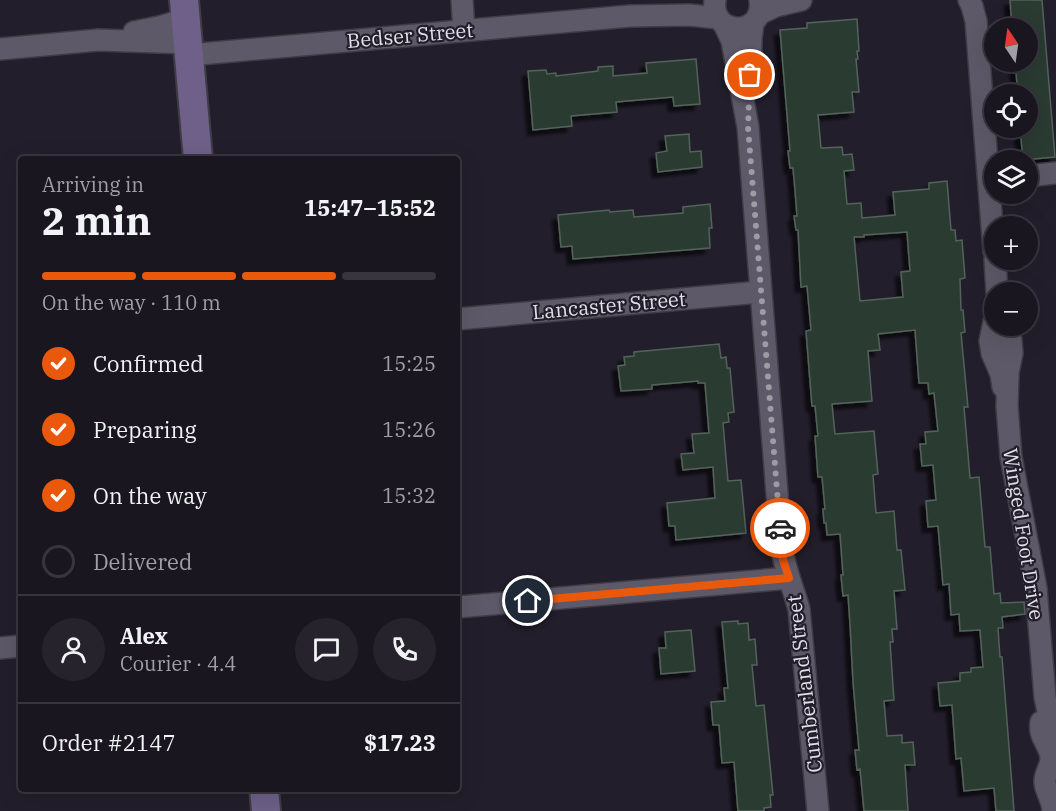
<!DOCTYPE html>
<meta charset="utf-8">
<style>
:root{--surface:#1a1620;--page:#27232d;--text:#f1f3f6;--muted:#9f9fa5;--line:#38353e;--accent:#ea580c}
body{margin:0;font-family:"IBM Plex Serif",serif;background:var(--page);color:var(--text);height:100vh;display:flex;flex-direction:column;font-size:22px;white-space:nowrap}
*{box-sizing:border-box;margin:0}
p{font-size:20px;color:var(--muted)}
.icon{flex:none;width:33px;height:33px;fill:none;stroke:currentColor;stroke-width:2;stroke-linecap:round;stroke-linejoin:round}
.map{position:relative;flex:1;overflow:hidden}
.side{position:absolute;left:18px;top:156px;width:442px;height:636px;display:flex;flex-direction:column;background:var(--surface);border-radius:6px;box-shadow:0 6px 24px #0002,0 0 0 2px var(--line)}
.side>*{flex:none}
.needle{width:39px;rotate:347deg}
.fabs{position:absolute;left:984px;top:18px;display:grid;gap:12px}
.fabs a{display:grid;place-items:center;width:54px;height:54px;border-radius:50%;background:var(--surface);box-shadow:0 6px 24px #0002,0 0 0 2px var(--line);font-size:30px}
.pin{position:absolute;display:grid;place-items:center;width:51px;height:51px;color:#fff;margin:-26px;border:3px solid #fff;border-radius:50%;box-shadow:0 2px 6px #0007}
.courier{position:absolute;display:grid;place-items:center;width:60px;height:60px;margin:-30px;border:4px solid #ea580c;border-radius:50%;background:#fff;color:#222;box-shadow:0 2px 8px #0007}
.head em{font-style:normal;font-weight:700}
.head div{display:flex;flex-direction:column-reverse}
.head{display:flex;align-items:center;justify-content:space-between;height:102px;padding:0 24px}
h1{font-size:39px;font-weight:700;line-height:45px}
.bar{display:grid;grid-template-columns:repeat(4,1fr);gap:9px 6px;align-content:center;height:72px;padding:0 24px}
.bar i{height:8px;border-radius:4px;background:var(--line)}
.bar .selected{background:var(--accent)}
.bar p{grid-column:span 4}
.line{display:flex;align-items:center;gap:15px;padding:0 24px;border-top:2px solid var(--line)}
.line div{flex:1}
.round{display:grid;place-items:center;flex:none;width:63px;height:63px;border-radius:32px;background:var(--page)}
ol{padding:0 24px;list-style:none}
li{display:flex;align-items:center;gap:18px;height:66px}
li p{margin-inline-start:auto}
li .icon{padding:6px;border-radius:50%;background:var(--accent);color:#fff;stroke-width:4}
li:last-child{color:var(--muted)}
li i{width:33px;height:33px;border:3px solid var(--line);border-radius:50%}
.map>svg:first-child{display:block}
</style>
<div class="map">
<svg width="1056" height="811" viewBox="0 0 1056 811">
<defs>
<filter id="shadow"><feDropShadow dx="-5.5" dy="5.5" stdDeviation="1.5" flood-color="#0009"/></filter>
</defs>
<rect width="100%" height="100%" fill="#221e2b"/>
<g fill="#2b3b33" stroke="#52635a" stroke-width="1.5" fill-rule="evenodd" filter="url(#shadow)">
<path d="M1010 0H1042L1055 157 1023 160 1020 128H1028V94H1018L1015 62H1028V28H1012Z"/>
<path d="M857 19 859 51H857L858 59H856L859 92H852L854 112 818 115 821 148 842 147 843 155 852 154 854 170 844 171 847 204 861 203 862 218 895 215 893 192 929 189V183L947 181 951 230H955L956 241 962 240 965 278 960 279 961 310H963L965 332 961 333 968 407H964L970 478 979 477 985 547H990L994 594 1000 593 1001 603 1024 602 1025 614 1002 617 1003 628H998L1000 657H1002L1014 811H996L994 788 964 791 961 758 956 759 952 705 940 706 938 683 960 681V673L971 672V668L983 667 980 630 960 631 959 614 951 615 949 584 943 585 938 526 928 527 926 501 936 500 933 465 922 466 920 444H926L925 432 938 431 934 393 929 394 928 383H919L915 330 878 334 880 350 868 351 872 401 832 404 835 434 874 431 878 474 873 475 876 513 894 511 897 550H901L905 590 894 591 897 629H892L893 642H890L894 700 884 701 887 736 902 735V743L913 742 915 765H905L908 811H864L860 769 857 770 855 750H859L853 682 850 624 848 595 843 596 841 575H843L840 534 827 535 826 523H824L823 509H825L822 477H818L815 436H818L815 406H812L806 331 811 330 807 286 801 287 798 230H796L794 216H797L795 190 793 168H790L788 151H790L780 30 807 28V23ZM907 232 910 271 901 272 903 297 860 301 854 237H864V235Z"/>
<path d="M696 59 700 104 674 106 673 97 616 102 617 112 571 116 572 126 533 130 528 71 546 70 547 74 556 73V76L598 71V67L613 66V76L647 73 646 63Z"/>
<path d="M689 134 690 152 701 151 702 167 658 172 656 153 667 151 665 136Z"/>
<path d="M710 204 712 228H709L710 248 573 259 572 246 561 247 558 215 609 210 610 212 633 210 634 217 683 213V207Z"/>
<path d="M719 344 721 358 726 357 727 368H730L734 412 728 413 729 422 723 423 728 481 741 480 746 533 676 540 675 526H669L667 503 715 498 713 467 683 470 681 454 694 453 692 434 709 433 705 383H698V381L652 385V389L621 391 618 366 625 365 624 357 634 356V352Z"/>
<path d="M738 621V624L748 623 749 640 755 639 757 665H752L756 706 764 705 773 795H770L771 807 764 808V811H738L734 762 722 763 719 725H713L711 702 725 701 724 688H728L722 622Z"/>
<path d="M691 630 695 671 661 674 659 648H666L665 632Z"/>
</g>
<g fill="none" stroke-linecap="round" stroke-linejoin="round">
<defs>
<g id="street">
<path d="M462 0 464 30"/>
<path d="M715 0C710 37 765 38 760 0"/>
<path d="M969 0 972 6 976 21 994 251"/>
<path d="M759 14 776 6 801 0"/>
<path d="M724 24 732 41 748 127 781 544C784 568 793 587 799 609L818 811"/>
<path d="M134 32 159 27 186 19"/>
<path d="M0 49 98 40 188 43"/>
<path d="M189 55 630 16 689 15 718 18"/>
<path d="M750 84 751 39 753 23"/>
<path d="M1028 176 1056 173"/>
<path d="M995 260 997 292"/>
<path d="M458 319 760 292"/>
<path d="M994 322 990 341 992 353 1001 374 1003 387"/>
<path d="M1007 326 1011 340 1012 353 1008 373 1007 406 1011 457 1036 588 1045 697 1052 731 1056 735"/>
<path d="M458 607 789 578"/>
<path d="M0 648 21 646"/>
<path d="M1041 722C1038 738 1051 745 1051 759 1051 767 1044 774 1045 783 1046 792 1053 801 1053 811"/>
</g>
<g id="secondary">
<path d="M184 0 198 159"/>
<path d="M264 789 266 811"/>
</g>
</defs>
<use href="#street" stroke="#3f3c46" stroke-width="24"/>
<use href="#secondary" stroke="#3f3c46" stroke-width="32"/>
<use href="#street" stroke="#5d5968" stroke-width="21"/>
<use href="#secondary" stroke="#6e6088" stroke-width="28"/>
</g>
<g fill="none" stroke-linecap="round" stroke-linejoin="round">
<path stroke="#9f9ba6" stroke-width="6" stroke-dasharray="0 10.8" d="M750 75 748 127 780 528"/>
<path stroke="#ea580c" stroke-width="8" d="M528 601 789 578 783 560 780 528"/>
</g>
<g text-anchor="middle" dominant-baseline="central" stroke-width="4.5" stroke-linejoin="round" paint-order="stroke">
<g font-size="20" fill="#e2dfe8" stroke="#221e2b">
<text transform="translate(410 35) rotate(-5)">Bedser Street</text>
<text transform="translate(609 305) rotate(-5)">Lancaster Street</text>
<text transform="translate(1024 534) rotate(81)">Winged Foot Drive</text>
<text transform="translate(804 684) rotate(-97)">Cumberland Street</text>
</g>
</g>
</svg>
<div class="fabs">
<a><svg class="needle" viewBox="-14 -14 28 28"><path d="M0-13l5 13h-10z" fill="#e53935"/><path d="M0 13l5-13h-10z" fill="#9f9fa5"/></svg></a>
<a><svg class="icon" aria-label="locate" viewBox="0 0 24 24"><circle cx="12" cy="12" r="6"/><path d="M12 2v4M12 18v4M2 12h4M18 12h4"/></svg></a>
<a><svg class="icon" aria-label="layers" viewBox="0 0 24 24"><path d="M12 4l9 5-9 5-9-5zM3 14l9 5 9-5"/></svg></a>
<a>+</a>
<a>−</a>
</div>
<div class="pin" style="left:750px;top:75px;background:#ea580c"><svg class="icon" aria-label="bag" viewBox="0 0 24 24"><path d="M5 8h14l-1 12H6zM9 8a3 3 0 0 1 6 0"/></svg></div>
<div class="pin" style="left:528px;top:601px;background:#1f2937"><svg class="icon" aria-label="home" viewBox="0 0 24 24"><path d="M3 11l9-7 9 7M6 9v11h12V9"/></svg></div>
<div class="courier" style="left:780px;top:528px"><svg class="icon" aria-label="car" viewBox="0 0 24 24"><path d="M5 17H2v-5l4-1 3-4h7l3 4 3 1v5h-3M9 17h6M6 11h13"/><circle cx="7" cy="17" r="2"/><circle cx="17" cy="17" r="2"/></svg></div>
<section class="side">
<div class="head"><div><h1>2 min</h1><p>Arriving in</p></div><em>15:47–15:52</em></div>
<div class="bar"><i class="selected"></i><i class="selected"></i><i class="selected"></i><i></i><p>On the way · 110 m</p></div>
<ol>
<li><svg class="icon" aria-label="check" viewBox="0 0 24 24"><path d="M5 12l5 5 9-10"/></svg>Confirmed<p>15:25</p></li>
<li><svg class="icon" aria-label="check" viewBox="0 0 24 24"><path d="M5 12l5 5 9-10"/></svg>Preparing<p>15:26</p></li>
<li><svg class="icon" aria-label="check" viewBox="0 0 24 24"><path d="M5 12l5 5 9-10"/></svg>On the way<p>15:32</p></li>
<li><i></i>Delivered</li>
</ol>
<div class="line" style="height:108px"><a class="round"><svg class="icon" aria-label="person" viewBox="0 0 24 24"><circle cx="12" cy="8" r="4"/><path d="M4 21q1-7 8-7t8 7"/></svg></a><div><b>Alex</b><p>Courier · 4.4</p></div><a class="round"><svg class="icon" aria-label="chat" viewBox="0 0 24 24"><path d="M4 5h16v11H9l-5 4z"/></svg></a><a class="round"><svg class="icon" aria-label="phone" viewBox="0 0 24 24"><path d="M5 4h4l2 5-3 2q2 4 5 5l2-3 5 2v4C11 20 4 13 5 4z"/></svg></a></div>
<div class="line" style="height:78px"><div>Order #2147</div><b>$17.23</b></div>
</section>
</div>
